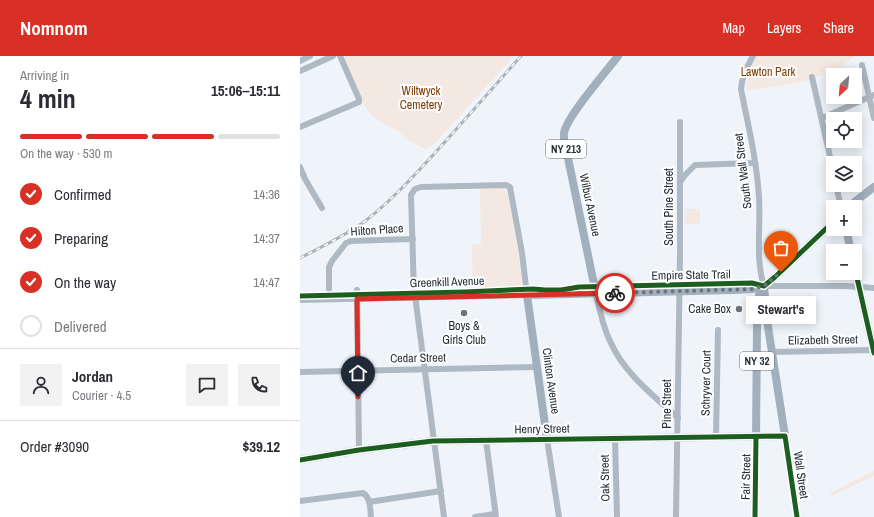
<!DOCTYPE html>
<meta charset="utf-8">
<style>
:root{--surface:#fff;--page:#f2f2f3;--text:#2b2b33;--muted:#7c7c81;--line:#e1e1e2;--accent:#d93025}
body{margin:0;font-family:"Archivo Narrow",sans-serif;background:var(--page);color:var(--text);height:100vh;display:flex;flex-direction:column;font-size:15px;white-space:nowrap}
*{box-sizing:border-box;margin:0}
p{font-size:13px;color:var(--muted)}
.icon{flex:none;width:22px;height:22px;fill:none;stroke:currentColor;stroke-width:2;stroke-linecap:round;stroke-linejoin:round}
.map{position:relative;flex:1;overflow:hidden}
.sheet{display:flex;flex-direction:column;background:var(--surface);width:300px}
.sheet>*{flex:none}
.needle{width:26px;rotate:206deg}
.controls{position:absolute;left:526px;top:12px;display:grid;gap:8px}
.controls a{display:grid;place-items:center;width:36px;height:36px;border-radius:0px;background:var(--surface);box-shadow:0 2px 10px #0003;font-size:20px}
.pin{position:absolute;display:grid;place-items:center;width:34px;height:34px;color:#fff;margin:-41px -17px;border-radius:50% 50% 50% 0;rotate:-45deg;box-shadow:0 0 4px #0007}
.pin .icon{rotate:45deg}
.courier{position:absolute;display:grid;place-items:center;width:40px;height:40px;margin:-20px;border:3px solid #d93025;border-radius:50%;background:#fff;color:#222;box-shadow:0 1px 5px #0007}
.bubble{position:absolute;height:28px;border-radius:0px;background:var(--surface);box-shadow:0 2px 10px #0003;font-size:13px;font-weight:800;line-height:28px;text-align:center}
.summary em{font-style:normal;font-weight:800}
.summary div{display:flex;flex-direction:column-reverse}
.summary{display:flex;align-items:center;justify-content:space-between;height:68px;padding:0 20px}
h1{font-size:26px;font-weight:800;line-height:30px}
.bar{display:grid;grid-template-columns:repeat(4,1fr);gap:6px 4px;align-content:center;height:48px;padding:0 20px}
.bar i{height:5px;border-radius:3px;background:var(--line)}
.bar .active{background:var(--accent)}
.bar p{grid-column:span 4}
.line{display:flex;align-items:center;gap:10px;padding:0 20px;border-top:1px solid var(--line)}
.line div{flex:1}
.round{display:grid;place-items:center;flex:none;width:42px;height:42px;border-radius:0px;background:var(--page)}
ol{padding:0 20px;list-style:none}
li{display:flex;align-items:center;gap:12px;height:44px}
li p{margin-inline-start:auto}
li .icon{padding:4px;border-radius:50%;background:var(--accent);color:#fff;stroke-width:4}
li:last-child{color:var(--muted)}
li i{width:22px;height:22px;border:2px solid var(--line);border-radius:50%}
header{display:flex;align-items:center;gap:24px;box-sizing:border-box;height:56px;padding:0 20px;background:var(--accent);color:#fff}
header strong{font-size:19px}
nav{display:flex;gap:22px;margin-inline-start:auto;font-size:14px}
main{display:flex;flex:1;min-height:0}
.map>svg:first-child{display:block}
</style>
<header>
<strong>Nomnom</strong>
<nav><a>Map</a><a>Layers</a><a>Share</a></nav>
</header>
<main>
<section class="sheet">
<div class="summary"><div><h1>4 min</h1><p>Arriving in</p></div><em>15:06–15:11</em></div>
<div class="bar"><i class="active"></i><i class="active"></i><i class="active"></i><i></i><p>On the way · 530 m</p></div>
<ol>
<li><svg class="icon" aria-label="check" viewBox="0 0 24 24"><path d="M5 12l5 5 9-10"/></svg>Confirmed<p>14:36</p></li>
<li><svg class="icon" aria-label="check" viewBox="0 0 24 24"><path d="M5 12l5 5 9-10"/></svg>Preparing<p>14:37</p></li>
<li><svg class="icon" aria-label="check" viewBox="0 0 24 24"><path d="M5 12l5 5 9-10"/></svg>On the way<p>14:47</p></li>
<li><i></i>Delivered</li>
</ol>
<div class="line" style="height:72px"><a class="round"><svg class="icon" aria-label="person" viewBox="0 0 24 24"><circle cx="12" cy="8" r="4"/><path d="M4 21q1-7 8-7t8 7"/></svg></a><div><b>Jordan</b><p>Courier · 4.5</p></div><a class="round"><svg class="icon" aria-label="chat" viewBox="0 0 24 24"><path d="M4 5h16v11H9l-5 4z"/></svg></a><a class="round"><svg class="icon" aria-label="phone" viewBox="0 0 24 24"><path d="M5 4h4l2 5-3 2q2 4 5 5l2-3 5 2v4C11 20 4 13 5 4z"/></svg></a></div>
<div class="line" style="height:52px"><div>Order #3090</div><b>$39.12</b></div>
</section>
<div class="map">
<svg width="574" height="461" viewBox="0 0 574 461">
<rect width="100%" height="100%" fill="#eef4fa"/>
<g fill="#f4e8e2">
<path d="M43 0H214L135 87 126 93C115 90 107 82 98 75 91 70 83 68 76 63 60 49 51 19 43 0Z"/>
<path d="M457 0H555L540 12 506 25 447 35C445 23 451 10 457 0Z"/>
<path d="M203 131 208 135 209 138 221 217V236L173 237 172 189 181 188 180 132Z"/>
<rect x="385" y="153" width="15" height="15"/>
<path d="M574 415V420L532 440 530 437Z"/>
</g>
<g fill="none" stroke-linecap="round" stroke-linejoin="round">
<g stroke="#aeb9c4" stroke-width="6">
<path d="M453 0C447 10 442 21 441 33 448 69 457 105 459 142 461 171 455 202 464 230H545L574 232"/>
<path d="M0 5 10 0"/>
<path d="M562 9 574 62"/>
<path d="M0 15 33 0"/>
<path d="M512 21 533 114"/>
<path d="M522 62 574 39"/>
<path d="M0 71 59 46V43L40 0"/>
<path d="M0 111 5 123 22 152"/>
<path d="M380 126 385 119 395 109 455 107"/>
<path d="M536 129 541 151"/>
<path d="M29 233V211L32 205 46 187 51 185 113 183"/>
<path d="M57 234 59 394"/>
<path d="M296 238C300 255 303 272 311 287 324 317 354 340 378 362"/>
<path d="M0 244C76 242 151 241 227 239L222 197 210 131 206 129 121 131 115 133 111 139 114 237 116 247 144 461"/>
<path d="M472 296 574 294"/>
<path d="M0 316 237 311"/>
<path d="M485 380 497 461"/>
<path d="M416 381 418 274"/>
<path d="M315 382 317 461"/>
<path d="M247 383 259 461"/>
<path d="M186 384 196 461"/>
<path d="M0 445 63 437C71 442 70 453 71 461"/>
<path d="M69 446 141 435"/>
<path d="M175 461 195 458"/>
<path d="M376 461 380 198V66"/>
<path d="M455 461 456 381"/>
</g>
<g stroke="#a2b0be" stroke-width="8">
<path d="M548 151 574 131"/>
<path d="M546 173 551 195"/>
<path d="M555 213 574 297"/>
<path d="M296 238 268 102C266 94 263 86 264 77 267 60 306 16 318 0"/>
<path d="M456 381 457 271 458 243 460 236 464 230 475 221 533 166"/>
<path d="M247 383 227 239 433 234 452 233 464 230"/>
<path d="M0 404 59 394 133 385 485 380 467 264 464 230"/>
</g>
<defs>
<path id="rail" d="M0 202C22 191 44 180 64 166 90 146 112 122 134 98 163 66 192 33 221 0"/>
</defs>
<use href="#rail" stroke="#a9b2b9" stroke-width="3"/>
<use href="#rail" stroke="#fff" stroke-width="1.5" stroke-dasharray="4.5" stroke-linecap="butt"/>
<defs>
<g id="cycleway">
<path d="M555 213 574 297"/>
<path d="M0 240 165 236 233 233 245 234H261L279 231 452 227 464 230 475 221 533 166"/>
<path d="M0 404 59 394 133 385 485 380 497 461"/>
<path d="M455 461 456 381"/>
</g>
</defs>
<use href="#cycleway" stroke="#fff" stroke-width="8"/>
<use href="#cycleway" stroke="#1b5e20" stroke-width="5"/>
</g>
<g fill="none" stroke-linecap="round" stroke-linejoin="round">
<path stroke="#6b747c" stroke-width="4" stroke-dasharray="0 7.2" d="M315 237 452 233 464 230 481 216"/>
<path stroke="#d93025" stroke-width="5" d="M58 341 57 243 315 237"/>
</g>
<g fill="#6b747c" stroke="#fff" stroke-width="1.5">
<circle cx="439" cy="253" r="4"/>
<circle cx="164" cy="257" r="4"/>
</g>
<g text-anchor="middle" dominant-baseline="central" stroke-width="4" stroke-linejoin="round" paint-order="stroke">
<g fill="#fff" stroke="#666d74" stroke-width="1">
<rect x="246" y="84" width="40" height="18" rx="3"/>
<rect x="440" y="296" width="34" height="18" rx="3"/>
</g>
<g font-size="11" font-weight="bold" fill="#252f38">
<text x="266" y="93">NY 213</text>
<text x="457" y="305">NY 32</text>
</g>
<g font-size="12" fill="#7d3b00" stroke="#fff">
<text x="468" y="16">Lawton Park</text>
<text x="121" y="35">Wiltwyck<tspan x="121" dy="14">Cemetery</tspan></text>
</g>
<g font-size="12" fill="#252f38" stroke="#fff">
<text transform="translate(443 115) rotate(-97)">South Wall Street</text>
<text transform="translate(290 149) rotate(78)">Wilbur Avenue</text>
<text transform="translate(369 151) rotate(-90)">South Pine Street</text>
<text transform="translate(77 174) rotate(-4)">Hilton Place</text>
<text transform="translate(391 219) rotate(-1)">Empire State Trail</text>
<text transform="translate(147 226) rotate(-2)">Greenkill Avenue</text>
<text transform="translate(523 284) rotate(-1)">Elizabeth Street</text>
<text transform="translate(118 302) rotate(-1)">Cedar Street</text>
<text transform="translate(251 325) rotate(82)">Clinton Avenue</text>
<text transform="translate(406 327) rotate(-89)">Schryver Court</text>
<text transform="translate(367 348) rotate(-90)">Pine Street</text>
<text transform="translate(242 373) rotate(-1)">Henry Street</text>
<text transform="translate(501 419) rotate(82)">Wall Street</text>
<text transform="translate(446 421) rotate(-89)">Fair Street</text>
<text transform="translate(305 422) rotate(-91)">Oak Street</text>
</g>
<g font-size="12" fill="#252f38" stroke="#fff" text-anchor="end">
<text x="431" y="253">Cake Box</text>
<text x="164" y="270" text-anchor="middle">Boys &amp;<tspan x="164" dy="14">Girls Club</tspan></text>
</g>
</g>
</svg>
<div class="controls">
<a><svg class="needle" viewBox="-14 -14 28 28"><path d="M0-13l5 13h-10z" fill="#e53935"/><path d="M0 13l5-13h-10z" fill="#7c7c81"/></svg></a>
<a><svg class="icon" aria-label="locate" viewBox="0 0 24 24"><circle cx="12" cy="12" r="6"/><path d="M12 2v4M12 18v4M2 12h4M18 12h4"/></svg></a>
<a><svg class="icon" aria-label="layers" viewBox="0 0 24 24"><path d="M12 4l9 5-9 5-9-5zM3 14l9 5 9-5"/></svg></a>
<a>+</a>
<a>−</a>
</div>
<div class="pin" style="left:481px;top:216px;background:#ea580c"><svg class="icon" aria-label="bag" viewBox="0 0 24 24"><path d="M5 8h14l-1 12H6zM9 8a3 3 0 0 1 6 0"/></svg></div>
<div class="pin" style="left:58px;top:341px;background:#1f2937"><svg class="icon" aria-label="home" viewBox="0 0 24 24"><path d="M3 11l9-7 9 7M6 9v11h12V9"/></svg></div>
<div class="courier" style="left:315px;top:237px"><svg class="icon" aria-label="bike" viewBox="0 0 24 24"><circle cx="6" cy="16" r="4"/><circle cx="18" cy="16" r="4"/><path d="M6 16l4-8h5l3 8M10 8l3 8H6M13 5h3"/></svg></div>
<div class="bubble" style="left:446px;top:240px;width:70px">Stewart's</div>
</div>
</main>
